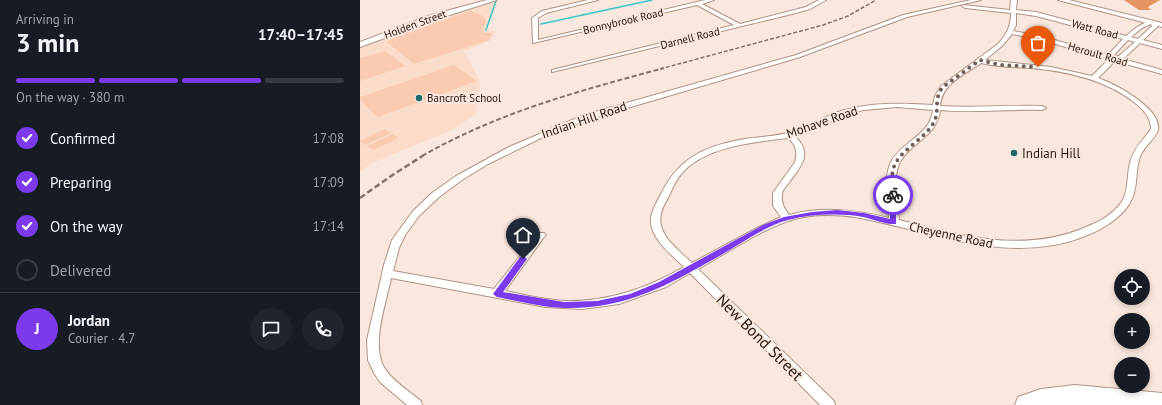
<!DOCTYPE html>
<meta charset="utf-8">
<style>
:root{--surface:#171b24;--page:#20242c;--text:#f1f3f6;--muted:#9ea1a6;--line:#363941;--accent:#7c3aed}
body{margin:0;font-family:"PT Sans",sans-serif;background:var(--page);color:var(--text);height:100vh;display:flex;flex-direction:column;font-size:15px;white-space:nowrap}
*{box-sizing:border-box;margin:0}
p{font-size:13px;color:var(--muted)}
.icon{flex:none;width:22px;height:22px;fill:none;stroke:currentColor;stroke-width:2;stroke-linecap:round;stroke-linejoin:round}
.map{position:relative;flex:1;overflow:hidden}
.sheet{display:flex;flex-direction:column;background:var(--surface);width:360px}
.sheet>*{flex:none}
.fabs{position:absolute;left:754px;top:269px;display:grid;gap:8px}
.fabs a{display:grid;place-items:center;width:36px;height:36px;border-radius:50%;background:var(--surface);box-shadow:0 2px 6px #0003;font-size:20px}
.pin{position:absolute;display:grid;place-items:center;width:34px;height:34px;color:#fff;margin:-41px -17px;border-radius:50% 50% 50% 0;rotate:-45deg;box-shadow:0 0 4px #0007}
.pin .icon{rotate:45deg}
.courier{position:absolute;display:grid;place-items:center;width:40px;height:40px;margin:-20px;border:3px solid #7c3aed;border-radius:50%;background:#fff;color:#222;box-shadow:0 1px 5px #0007}
.overview em{font-style:normal;font-weight:700}
.overview div{display:flex;flex-direction:column-reverse}
.overview{display:flex;align-items:center;justify-content:space-between;height:68px;padding:0 16px}
h1{font-size:26px;font-weight:700;line-height:30px}
.bar{display:grid;grid-template-columns:repeat(4,1fr);gap:6px 4px;align-content:center;height:48px;padding:0 16px}
.bar i{height:5px;border-radius:3px;background:var(--line)}
.bar .active{background:var(--accent)}
.bar p{grid-column:span 4}
.line{display:flex;align-items:center;gap:10px;padding:0 16px;border-top:1px solid var(--line)}
.line div{flex:1}
.round{display:grid;place-items:center;flex:none;width:42px;height:42px;border-radius:21px;background:var(--page)}
ol{padding:0 16px;list-style:none}
li{display:flex;align-items:center;gap:12px;height:44px}
li p{margin-inline-start:auto}
li .icon{padding:4px;border-radius:50%;background:var(--accent);color:#fff;stroke-width:4}
li:last-child{color:var(--muted)}
li i{width:22px;height:22px;border:2px solid var(--line);border-radius:50%}
main{display:flex;flex:1;min-height:0}
.map>svg:first-child{display:block}
</style>
<main>
<section class="sheet">
<div class="overview"><div><h1>3 min</h1><p>Arriving in</p></div><em>17:40–17:45</em></div>
<div class="bar"><i class="active"></i><i class="active"></i><i class="active"></i><i></i><p>On the way · 380 m</p></div>
<ol>
<li><svg class="icon" aria-label="check" viewBox="0 0 24 24"><path d="M5 12l5 5 9-10"/></svg>Confirmed<p>17:08</p></li>
<li><svg class="icon" aria-label="check" viewBox="0 0 24 24"><path d="M5 12l5 5 9-10"/></svg>Preparing<p>17:09</p></li>
<li><svg class="icon" aria-label="check" viewBox="0 0 24 24"><path d="M5 12l5 5 9-10"/></svg>On the way<p>17:14</p></li>
<li><i></i>Delivered</li>
</ol>
<div class="line" style="height:72px"><b class="round" style="background:var(--accent);color:#fff">J</b><div><b>Jordan</b><p>Courier · 4.7</p></div><a class="round"><svg class="icon" aria-label="chat" viewBox="0 0 24 24"><path d="M4 5h16v11H9l-5 4z"/></svg></a><a class="round"><svg class="icon" aria-label="phone" viewBox="0 0 24 24"><path d="M5 4h4l2 5-3 2q2 4 5 5l2-3 5 2v4C11 20 4 13 5 4z"/></svg></a></div>
</section>
<div class="map">
<svg width="802" height="405" viewBox="0 0 802 405">
<rect width="100%" height="100%" fill="#fae7dd"/>
<path fill="#fbdcca" d="M138 1 126 31H136L130 41 104 51 120 82 116 114 94 129 10 164 0 172V49L89 14Z"/>
<g fill="#facbb0">
<path d="M111 11 123 16 126 21 122 30 124 33H133L129 40 54 64 27 42 34 36Z"/>
<path d="M25 51 45 66 0 81V58Z"/>
<path d="M94 65 117 81 18 117 0 100V97Z"/>
<path d="M25 129 31 133 5 145 0 141Z"/>
<path d="M33 134 39 138 13 150 7 146Z"/>
</g>
<path fill="#e49362" d="M764 0H800L788 7 791 10H779Z"/>
<g fill="none" stroke-linecap="round" stroke-linejoin="round">
<g stroke="#35c7c6" stroke-width="1.5">
<path d="M181 24 292 0"/>
<path d="M126 30 136 1"/>
</g>
<defs>
<g id="street">
<path d="M228 0H238L186 13 178 18V40L345 0H354L342 4 380 24 446 7 459 0H466L450 9 432 14 192 72V70L374 25 337 5 173 43 172 18 182 11Z"/>
<path d="M611 0H621L547 17 440 57 230 119 181 138 128 164 102 180 79 197 59 216 45 235 39 248 33 271 134 289 178 233H184L186 235 184 237 145 291C165 295 185 300 205 301 249 302 287 288 324 267 311 254 285 235 292 213 294 207 298 200 301 194 318 159 343 147 379 140 395 137 412 137 427 133 446 129 463 117 481 111 511 102 542 103 573 105L575 96 581 86 638 44C647 34 651 26 651 13L605 8 602 6 603 5 650 10 651 0H657L656 10 676 12 766 36C774 29 783 21 794 21L798 26 783 40 802 45V49L780 43 763 59 802 70V74L755 61 738 78C753 83 802 108 798 130 794 141 782 147 779 160 776 171 777 182 774 193 766 223 722 240 694 245 623 257 563 229 495 217 473 214 449 214 428 221 397 232 367 253 338 269L474 401 475 405H460L330 273 306 287 259 304 222 309 186 307 31 278C26 305 8 350 28 373 37 384 50 392 61 401L62 405H47L20 382 14 373 8 360 7 340 24 265 32 240 53 211 72 193 96 176 149 147 224 115 436 55 543 15ZM656 13 676 16 763 39 748 55 680 36 653 31 656 25ZM791 24 792 26 778 39 771 37 782 28ZM652 34 677 39 749 59 732 76 691 67 625 60 642 46ZM768 40 775 42 759 56H756L754 55ZM621 63C637 67 654 67 670 68 706 71 744 79 774 102 783 109 791 117 791 129 784 139 775 147 771 159 766 173 770 190 761 203 752 215 739 222 726 227 664 254 601 236 539 220 537 204 532 177 540 162 551 142 577 137 580 110 614 113 648 109 682 110L686 108 682 106C648 105 614 108 580 106 582 83 604 75 621 63ZM537 107 573 110C570 136 542 141 531 162 523 178 528 201 529 218 495 210 463 206 429 215 424 208 421 203 422 195 422 191 425 187 428 184 440 167 454 155 435 136L486 115 503 110ZM428 138C436 145 438 152 435 162L413 193V206L421 217 397 228 332 263C319 250 296 235 301 214 302 207 307 200 310 194 313 186 317 179 322 173 346 146 395 142 428 138Z"/>
</g>
<g id="secondary">
<path d="M127 0H137L77 19 0 47V42L71 15Z"/>
<path d="M698 0H709L802 23V27Z"/>
</g>
<path id="highway" d="M715 385 802 393V405H655L658 397 681 389Z"/>
</defs>
<use href="#street" stroke="#b09382" stroke-width="2"/>
<use href="#secondary" stroke="#b09382" stroke-width="2"/>
<use href="#highway" stroke="#b09382" stroke-width="2"/>
<use href="#street" fill="#fff" fill-rule="evenodd"/>
<use href="#secondary" fill="#fff" fill-rule="evenodd"/>
<use href="#highway" fill="#fff" fill-rule="evenodd"/>
<path stroke="#83746d" stroke-width="1.5" stroke-dasharray="4 2" stroke-linecap="butt" d="M300 69 463 25 488 16 516 0"/>
<path stroke="#83746d" stroke-width="2" stroke-dasharray="5 2.5" stroke-linecap="butt" d="M62 156C139 112 219 91 304 68"/>
<path stroke="#83746d" stroke-width="2.5" stroke-dasharray="6 3" stroke-linecap="butt" d="M0 198 31 176 64 155"/>
</g>
<path fill="#7c3aed" d="M533 193 536 195V224C526 225 513 219 503 217 479 213 452 214 428 220 403 227 379 245 356 258 306 286 265 309 206 308 185 308 158 301 137 297L133 294 160 257 163 256 167 259 143 292 204 302 237 301 270 294 299 282 403 225 424 217 452 212 477 210 504 213 530 219V195Z"/>
<g fill="none" stroke-linecap="round" stroke-linejoin="round">
<path stroke="#6e6059" stroke-width="4" stroke-dasharray="0 7.2" d="M533 195C532 187 531 178 533 170 537 151 565 140 574 122 580 110 573 99 583 87L620 60 640 65 678 67"/>
</g>
<g fill="#1b6867" stroke="#fae7dd" stroke-width="1.5">
<circle cx="59" cy="98" r="4"/>
<circle cx="654" cy="153" r="4"/>
</g>
<g text-anchor="middle" dominant-baseline="central" stroke-width="4" stroke-linejoin="round" paint-order="stroke">
<g font-size="11" fill="#231812" stroke="#fae7dd">
<text transform="translate(263 21) rotate(-13)">Bonnybrook Road</text>
<text transform="translate(55 24) rotate(-20)">Holden Street</text>
<text transform="translate(735 29) rotate(15)">Watt Road</text>
<text transform="translate(330 38) rotate(-14)">Darnell Road</text>
<text transform="translate(738 54) rotate(16)">Heroult Road</text>
</g>
<g font-size="11" fill="#231812" stroke="#fae7dd" text-anchor="start">
<text x="67" y="98">Bancroft School</text>
</g>
<g font-size="13" fill="#231812" stroke="#fae7dd">
<text transform="translate(224 120) rotate(-19)">Indian Hill Road</text>
<text transform="translate(462 122) rotate(-19)">Mohave Road</text>
<text transform="translate(591 235) rotate(12)">Cheyenne Road</text>
</g>
<g font-size="13" fill="#231812" stroke="#fae7dd" text-anchor="start">
<text x="662" y="153">Indian Hill</text>
</g>
<g font-size="16" fill="#231812" stroke="#fae7dd">
<text transform="translate(400 337) rotate(45)">New Bond Street</text>
</g>
</g>
</svg>
<div class="fabs">
<a><svg class="icon" aria-label="locate" viewBox="0 0 24 24"><circle cx="12" cy="12" r="6"/><path d="M12 2v4M12 18v4M2 12h4M18 12h4"/></svg></a>
<a>+</a>
<a>−</a>
</div>
<div class="pin" style="left:678px;top:67px;background:#ea580c"><svg class="icon" aria-label="bag" viewBox="0 0 24 24"><path d="M5 8h14l-1 12H6zM9 8a3 3 0 0 1 6 0"/></svg></div>
<div class="pin" style="left:163px;top:259px;background:#1f2937"><svg class="icon" aria-label="home" viewBox="0 0 24 24"><path d="M3 11l9-7 9 7M6 9v11h12V9"/></svg></div>
<div class="courier" style="left:533px;top:195px"><svg class="icon" aria-label="bike" viewBox="0 0 24 24"><circle cx="6" cy="16" r="4"/><circle cx="18" cy="16" r="4"/><path d="M6 16l4-8h5l3 8M10 8l3 8H6M13 5h3"/></svg></div>
</div>
</main>
